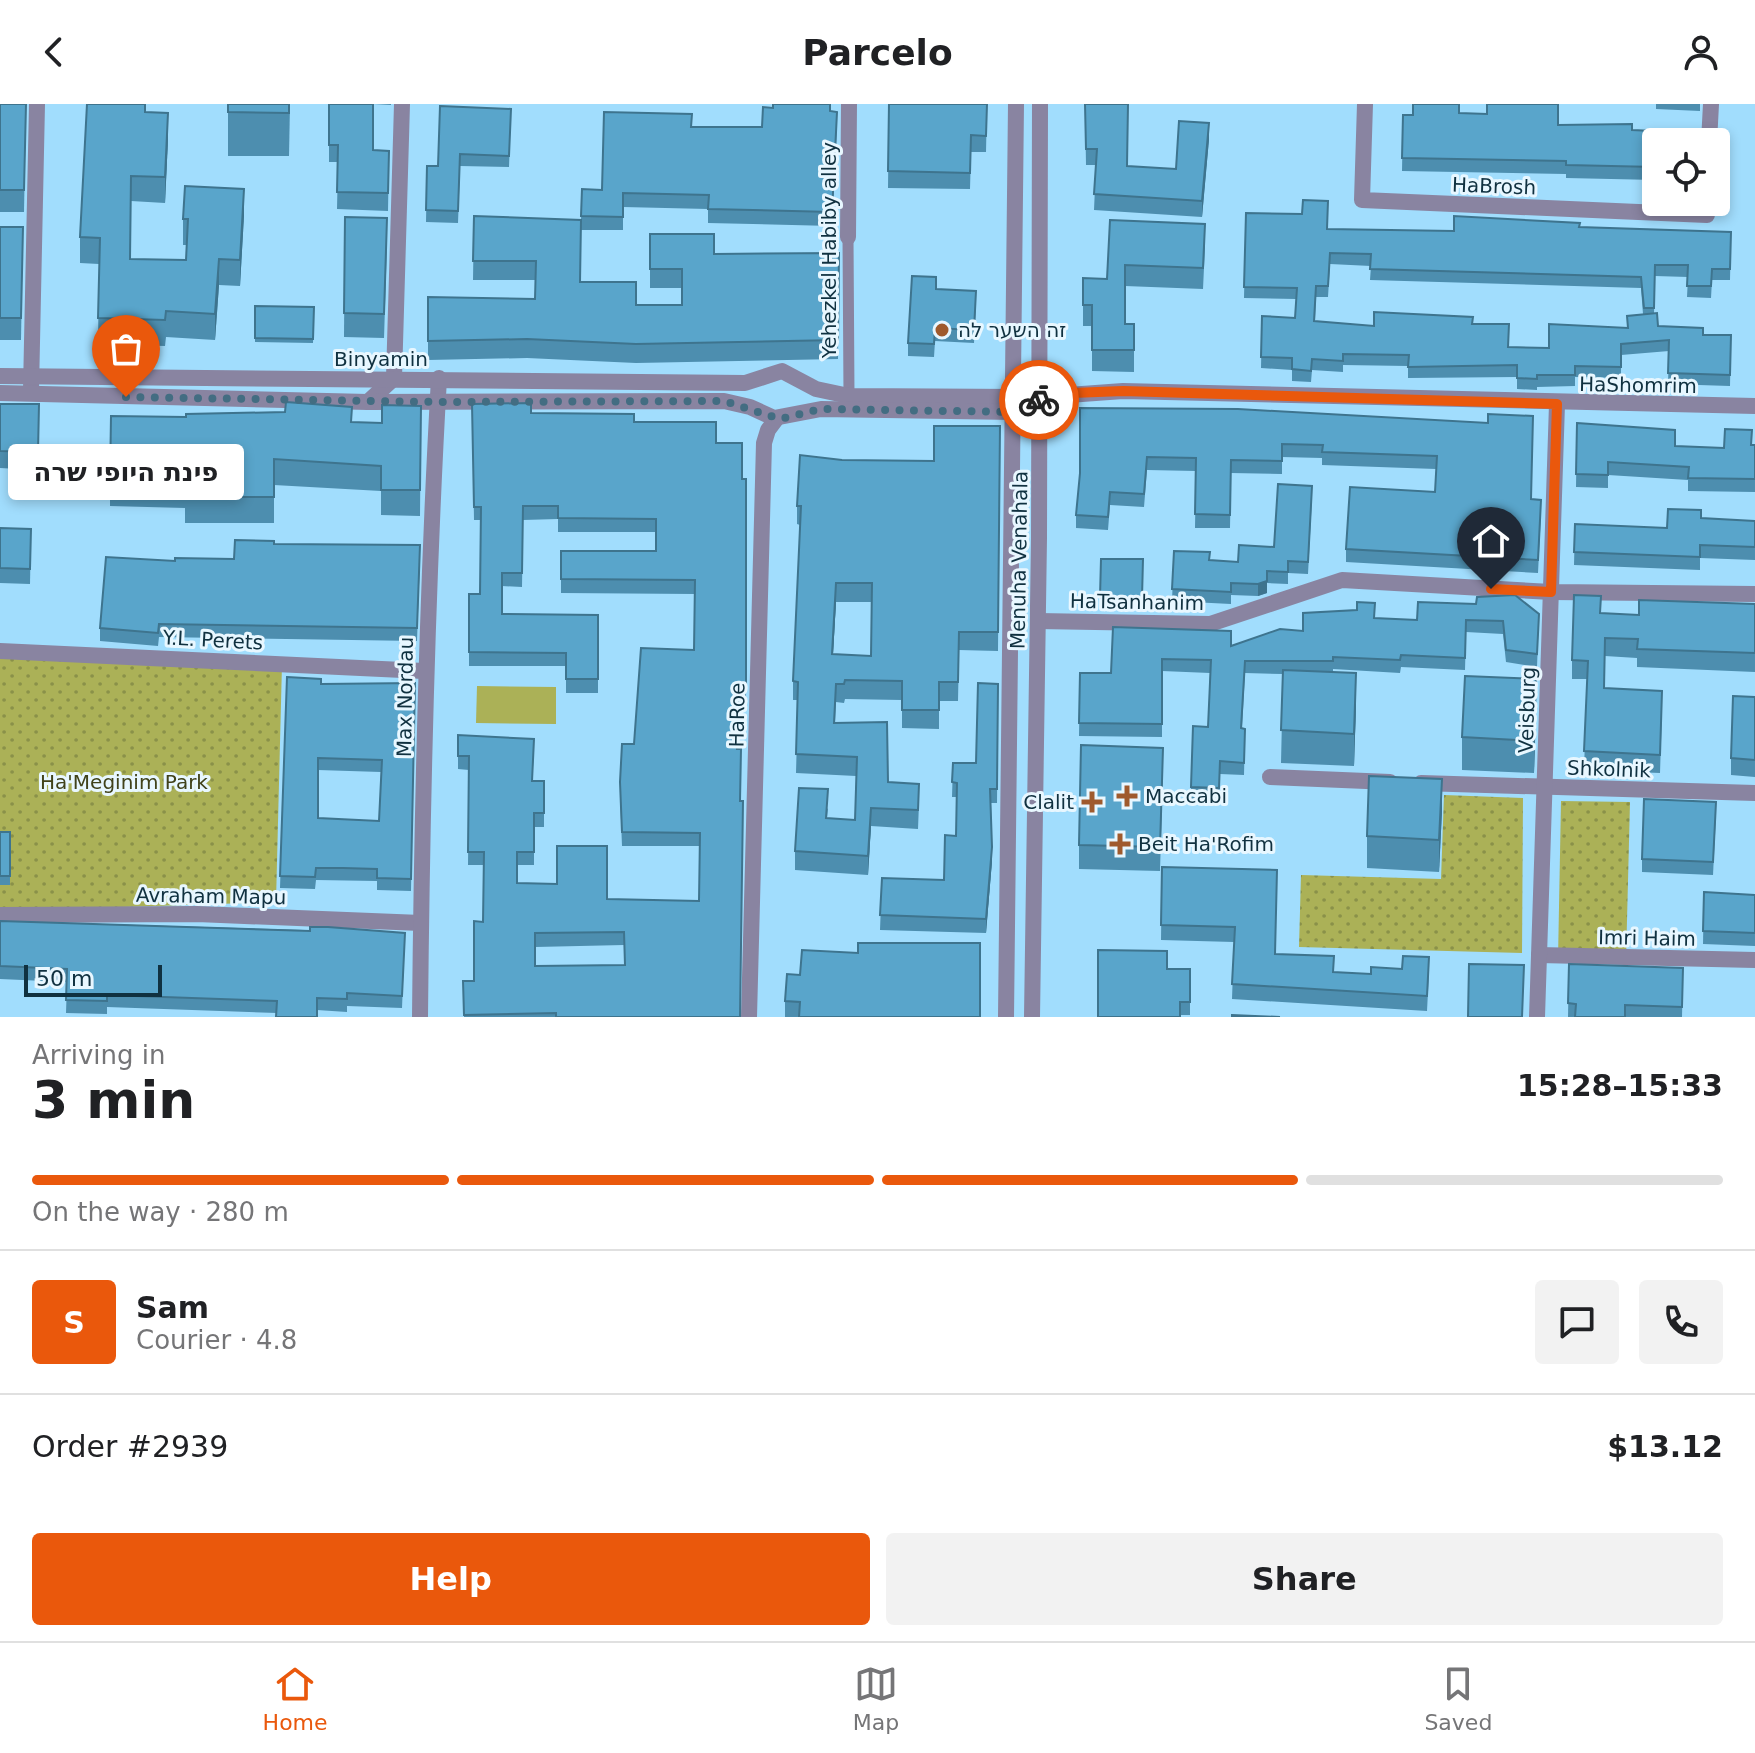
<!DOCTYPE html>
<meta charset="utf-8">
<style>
:root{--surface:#fff;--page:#f2f2f2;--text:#202124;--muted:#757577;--line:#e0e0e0;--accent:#ea580c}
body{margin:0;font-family:"DejaVu Sans","Noto Sans Hebrew",sans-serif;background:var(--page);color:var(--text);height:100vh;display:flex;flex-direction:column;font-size:30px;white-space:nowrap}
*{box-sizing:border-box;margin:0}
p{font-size:26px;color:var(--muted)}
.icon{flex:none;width:44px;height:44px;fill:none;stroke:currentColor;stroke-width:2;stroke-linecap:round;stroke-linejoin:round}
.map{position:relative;height:913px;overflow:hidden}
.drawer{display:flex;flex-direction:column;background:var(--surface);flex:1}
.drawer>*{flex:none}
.fabs{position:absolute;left:1642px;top:24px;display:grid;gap:16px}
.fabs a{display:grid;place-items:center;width:88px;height:88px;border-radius:8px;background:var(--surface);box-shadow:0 4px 12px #0003;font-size:40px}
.scale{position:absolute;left:24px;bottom:20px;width:138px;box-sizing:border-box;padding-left:8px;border:4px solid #103140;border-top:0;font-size:22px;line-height:28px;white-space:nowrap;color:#103140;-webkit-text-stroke:6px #e8f7ff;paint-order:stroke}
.pin{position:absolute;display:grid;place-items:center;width:68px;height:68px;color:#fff;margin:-82px -34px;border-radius:50% 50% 50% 0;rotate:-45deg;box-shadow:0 0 8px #0007}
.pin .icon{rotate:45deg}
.courier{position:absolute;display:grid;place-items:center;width:80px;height:80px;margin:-40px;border:6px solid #ea580c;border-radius:50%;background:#fff;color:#222;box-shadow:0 2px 10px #0007}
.bubble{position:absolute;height:56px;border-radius:8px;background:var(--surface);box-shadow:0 4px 12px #0003;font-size:26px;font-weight:600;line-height:56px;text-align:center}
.head em{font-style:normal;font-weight:600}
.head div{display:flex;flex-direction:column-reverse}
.head{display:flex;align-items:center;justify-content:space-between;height:136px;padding:0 32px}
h1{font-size:52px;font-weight:600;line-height:60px}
.bar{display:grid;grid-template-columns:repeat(4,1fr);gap:12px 8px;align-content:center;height:96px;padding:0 32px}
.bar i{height:10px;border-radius:6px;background:var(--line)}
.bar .active{background:var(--accent)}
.bar p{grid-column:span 4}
.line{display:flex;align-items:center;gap:20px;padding:0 32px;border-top:2px solid var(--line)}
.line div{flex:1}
.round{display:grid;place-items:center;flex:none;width:84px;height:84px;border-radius:8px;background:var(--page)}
.action{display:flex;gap:16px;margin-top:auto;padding:16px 32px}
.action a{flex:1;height:92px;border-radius:8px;background:var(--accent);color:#fff;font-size:32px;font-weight:600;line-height:92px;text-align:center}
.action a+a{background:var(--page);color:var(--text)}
header{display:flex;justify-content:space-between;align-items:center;height:104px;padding:0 32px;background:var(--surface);font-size:36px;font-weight:600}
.tab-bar{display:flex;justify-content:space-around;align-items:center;height:112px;border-top:2px solid var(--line);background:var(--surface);font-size:22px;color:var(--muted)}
.tab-bar a{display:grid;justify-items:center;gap:4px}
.tab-bar .active{color:var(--accent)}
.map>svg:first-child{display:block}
</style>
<header><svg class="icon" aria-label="back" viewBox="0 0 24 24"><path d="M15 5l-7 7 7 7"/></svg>Parcelo<svg class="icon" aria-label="person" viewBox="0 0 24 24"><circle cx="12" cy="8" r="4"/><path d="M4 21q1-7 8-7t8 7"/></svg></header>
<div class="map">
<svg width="1755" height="913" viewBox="0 0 1755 913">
<defs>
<pattern id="park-dots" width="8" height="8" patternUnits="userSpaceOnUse" patternTransform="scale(2)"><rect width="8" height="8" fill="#abb157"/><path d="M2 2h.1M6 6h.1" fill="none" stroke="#8a9149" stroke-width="1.8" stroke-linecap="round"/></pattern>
</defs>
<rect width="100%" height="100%" fill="#a1ddfd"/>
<g fill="url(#park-dots)">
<path d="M0 547 282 560 276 798 0 807Z"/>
<path d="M1444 691 1523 694 1522 849 1299 843 1301 771 1441 775Z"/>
<path d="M1561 697 1630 698 1626 856 1558 855Z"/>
</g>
<path fill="#abb157" d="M477 582 556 583V620L476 619Z"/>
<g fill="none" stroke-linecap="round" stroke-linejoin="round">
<path stroke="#8984a1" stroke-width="11" d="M848 133 849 292"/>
<g stroke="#8984a1" stroke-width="16">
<path d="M1365 0 1362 96 1707 111V98"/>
<path d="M1709 38 1711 0"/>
<path d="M848 133 849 0"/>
<path d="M31 286 37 0"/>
<path d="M1041 293 1123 287 1755 302"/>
<path d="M368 298 394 274 402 0"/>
<path d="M1038 517 1210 520 1342 476 1551 488 1755 490"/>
<path d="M0 547 424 567"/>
<path d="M1270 673 1390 678"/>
<path d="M1421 679 1755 689"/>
<path d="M0 811 197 810 421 819"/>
<path d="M1539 851 1755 856"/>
<path d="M420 913C422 700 427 487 439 274"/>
<path d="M749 913 764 339 768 326 777 314"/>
<path d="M1537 913 1557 300"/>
</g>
<g stroke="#8984a1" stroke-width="16">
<path d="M0 272 745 279 782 267 816 285 849 292 1041 293"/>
<path d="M0 289 368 298 724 297 750 303 774 314 821 305 1015 308 1032 305 1041 293"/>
<path d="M1006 913 1016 0"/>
<path d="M1032 913 1039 434 1040 0"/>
</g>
</g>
<g fill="#4d8eaf" fill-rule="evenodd">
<path d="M0 0H26L24 108H0Z"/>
<path d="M228 0H290L289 52H228Z"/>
<path d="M329 0H391V1L373 0V46L389 47 388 107 337 105 338 58H329Z"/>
<path d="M889 0H987L986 48H971L970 85 888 84Z"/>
<path d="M1085 0 1128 62 1176 65 1209 35 1202 113 1094 106 1096 61H1086Z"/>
<path d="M1656 0H1700V7L1656 5Z"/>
<path d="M511 5 509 63 460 62 458 119 426 118 427 62H438Z"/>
<path d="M831 7 837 22 832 122 708 119V105L623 103V126H581L580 178 636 201H682V184H650V130L714 150 839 149 838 255 636 259 527 254 428 256V193L535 195V176H473L474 112 581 116 582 85 602 86 692 23H762Z"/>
<path d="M145 8 168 35 165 99 131 97 130 155 186 156 187 141H183V115L244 111 240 182 219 181 215 236 166 233 165 242 98 240 99 160 80 159V133Z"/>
<path d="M1459 9 1558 21 1632 26 1656 38V76L1566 74V70L1402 67 1403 11Z"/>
<path d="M1246 109 1302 110 1327 125 1454 127 1579 123 1731 128 1730 176H1712L1711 194 1687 193 1688 173 1655 172 1654 210 1658 222 1703 231H1731L1730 282 1668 280 1669 247 1621 251V274L1575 273V282L1537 283V286L1517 285V273L1408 274V262L1343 261V268L1312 266 1311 278 1292 277V266L1261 264 1262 212 1295 214 1296 195 1244 194ZM1330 160 1371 162 1370 176 1641 184 1643 210 1627 212V224L1549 244 1508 243 1472 220 1374 222 1315 217 1316 193H1328Z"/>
<path d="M345 113 387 138 384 234 344 233Z"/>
<path d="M1110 116 1205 142 1203 185 1125 182V220H1134V268L1092 267V222H1083V174L1107 175Z"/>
<path d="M0 123H23L21 236H0Z"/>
<path d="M936 185 976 200 974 239 935 237 934 253 908 252V239Z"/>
<path d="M255 202 314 203 313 239 255 238Z"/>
<path d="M0 300H39L38 366 0 364Z"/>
<path d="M472 300 531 309 634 318 716 339 742 375H746V595L739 594 738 645 740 913H464L463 877H474L483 818 484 761H468L469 666 458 665V631L534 649 532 677H544V723H534V761H517V779L607 795 699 797 700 742H622L620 691 634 640 694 546 695 490 561 489V447H656V428H558V415L523 416 522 483 502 482V510L598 511V589H566V562H469V490H480L481 416H474ZM624 841 625 861 535 862V843Z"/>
<path d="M421 302 420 412 381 411V387L274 381V419H185V404L110 402V377L352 318 382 319Z"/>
<path d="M1080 304 1488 319 1531 395 1541 409 1538 469 1346 458V445L1435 388 1436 365 1322 361V354L1282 353V370L1231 369 1230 424H1195L1196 367 1147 366 1144 403 1110 401 1108 426 1076 424V411L1080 370Z"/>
<path d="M1577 319 1675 342 1724 344 1755 341V388L1688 387V376L1608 371V384L1576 383Z"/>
<path d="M1000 322 998 547 959 546 958 597H939V625L902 624V596L845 595 844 599 836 598 835 619 888 678 919 699 918 725 871 722 868 771 795 766V747L828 704 827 714 855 716 856 672 796 669 798 596H793V577L800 421 797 420V402L842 356 934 357ZM836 498H872L871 552 833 550Z"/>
<path d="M1312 394 1308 470 1288 469V480L1267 479V489L1258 492 1231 491V500L1172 497 1174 447 1209 456 1238 458 1274 443Z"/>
<path d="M1701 414 1755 417V456L1700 454V466L1574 461 1575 420 1667 424Z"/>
<path d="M0 424 31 425 30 480 0 479Z"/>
<path d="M274 440 420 454 417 537 159 533 158 542 100 537V524L175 457 234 455Z"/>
<path d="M1101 455H1143L1142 503 1100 502Z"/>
<path d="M1755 500V568L1637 563V554L1605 552V584L1662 605 1660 669 1584 666 1587 575H1572V556L1601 509 1639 511Z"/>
<path d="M1539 510 1537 563 1506 558 1503 530 1466 528 1465 566 1401 563 1400 569 1333 565V568L1356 601 1354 662 1281 659 1283 570 1245 569 1242 624 1245 625 1244 671 1220 670 1219 697 1191 696V683L1208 623 1210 569 1162 567V633L1079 632 1080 569H1111L1113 523 1231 542 1375 514 1417 516Z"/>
<path d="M287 573 321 580 415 579 411 787 377 786V777L316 776 315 785 280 784ZM318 666 381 668 379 717 318 714Z"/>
<path d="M998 580 997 699H991L992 757 986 829 880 826 882 774 944 776 956 732V693H952L953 659H976Z"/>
<path d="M1755 593V673L1731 671V654Z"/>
<path d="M1536 607 1534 669 1462 666V633Z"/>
<path d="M1163 668 1160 767 1079 765V741Z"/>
<path d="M1442 707 1439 768 1367 764V732Z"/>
<path d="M1716 711 1713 771 1642 768V755Z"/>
<rect x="0" y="728" width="10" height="53"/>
<path d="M1162 763 1276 850 1334 868 1371 870 1429 868 1427 907 1232 895 1234 838 1161 836Z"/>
<path d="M1704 788 1755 791V842L1703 840Z"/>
<path d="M0 817 405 829 402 904 347 902V908L317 906 277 909 107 903V910L66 909 67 878 0 875Z"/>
<path d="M1569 860 1683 864 1682 913H1568Z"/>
<path d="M1167 865H1190V911H1180Z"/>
<path d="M785 897 980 913H785Z"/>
</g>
<g fill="#3e748e">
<path d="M168 9V35L165 99V73Z"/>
<path d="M1209 19V35L1202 113V97Z"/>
<path d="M244 85V111L240 182V156Z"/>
<path d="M219 155V181L215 236V210Z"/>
<path d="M1267 467V489L1258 492V480Z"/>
<path d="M836 479V498L832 568V550Z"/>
<path d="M1356 569V601L1354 662V630Z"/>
<path d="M1536 575V607L1534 669V637Z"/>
<path d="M1442 675V707L1439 768V736Z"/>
<path d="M871 704V722L868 771V752Z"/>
<path d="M992 743V757L986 829V815Z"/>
</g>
<g fill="#59a5cb" stroke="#3e748e" stroke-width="2" fill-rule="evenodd">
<path d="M0 0H26L24 86H0Z"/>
<path d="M87 0H145V8L168 9 165 73 131 72 130 155 186 156 188 115H183L185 82 244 85 240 156 219 155 215 210 166 207 165 216 98 214 100 134 80 133Z"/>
<path d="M228 0H289V9L228 8Z"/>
<path d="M329 0H373V46L389 47 388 89 337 88 338 41H329Z"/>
<path d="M773 0H830V7L837 8 832 108 708 105 709 91 623 89V113L581 112 582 85 602 86 604 8 692 10 691 23H762L763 3 773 4Z"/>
<path d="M889 0H987L986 32 971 31 970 69 888 67Z"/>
<path d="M1085 0H1128L1127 62 1176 65 1179 17 1209 19 1202 97 1094 90 1097 45H1086Z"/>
<path d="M1413 0H1459V9L1487 10V0H1558V21L1632 20V26L1699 29 1698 38H1656V63L1566 61V57L1402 54 1403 11H1413Z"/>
<path d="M440 2 511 5 509 52 460 50 458 107 426 106 427 62H438Z"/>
<path d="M1303 96 1328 97 1327 125 1454 127V112L1580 119 1579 123 1731 128 1730 165H1712L1711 182H1687L1688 161H1655L1654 204H1644L1641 173 1370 165 1371 150 1330 149 1328 182H1316L1314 217 1374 222V208L1473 213 1472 220H1509L1508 243 1549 244V220L1628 224 1627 212 1657 209 1658 222 1703 224V231H1731L1730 271 1668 269 1669 236 1621 240V263L1575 262V271H1537V275L1517 274V261L1408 263 1409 251 1343 250V257L1312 255 1311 267 1292 265V254L1261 253 1262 212 1295 214 1297 184 1244 183 1246 109 1302 110Z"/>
<path d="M474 112 581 116 580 178H636V201H682V165H650V130H714V150L839 149 838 236 636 240 527 235 428 237V193L535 195 536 157H473Z"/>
<path d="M345 113 387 114 384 210 344 209Z"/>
<path d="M1110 116 1205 120 1203 164 1125 161V220H1134V246H1092V201H1083V174L1107 175Z"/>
<path d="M0 123H23L21 214H0Z"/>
<path d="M912 172 936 173V185L976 187 974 226 935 224 934 240 908 239Z"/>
<path d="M255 202 314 203 313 235 255 234Z"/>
<path d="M286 298 352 303 351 318 382 319V301L421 302 420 386H381V362L274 355V393H185V379L110 377 111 312 186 313V310L285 308Z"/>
<path d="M531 299V309L634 310V318H716V339H742V375H746V581H739L737 645H741L740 697H743L740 913H556V909L464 911 463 877H474V817L483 818 484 748H468L469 652H458V631L534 635 532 677H544V709H534V748H517V779L557 780V742H607V795L699 797 700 729 622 728 620 678 622 640H634L641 544 694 546 695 476 561 475V447H656V415L558 414V402H523L522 469H502V510L598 511V575H566V549L469 548V490H480L481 403H474L472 300ZM624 828 625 861 535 862V829Z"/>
<path d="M0 300H39L38 348 0 347Z"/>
<path d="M1080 304 1238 305 1488 319V310L1533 312 1531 395 1541 396 1538 456 1346 445 1350 383 1435 388 1437 352 1322 348 1323 341 1282 340V357L1231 356 1230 411 1195 410 1196 354 1147 353 1144 390 1110 388 1108 413 1076 411 1080 369Z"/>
<path d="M1577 319 1675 326V342L1724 344 1725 325 1752 326 1751 341H1755V375L1688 374 1689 363 1608 358V371L1576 370Z"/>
<path d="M934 322H1000L998 528H959L958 578H939V606H902V577L845 576 844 580H836L834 619 887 618 888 678 919 680 918 706 871 704 868 752 795 747 799 684 828 685 826 714 855 716 857 653 796 650 798 578 793 577 801 402H797L800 351 842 356 934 357ZM836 479H872L871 552 832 550Z"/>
<path d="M1278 380 1312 382 1308 458 1288 457V468L1267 467V477L1258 480 1231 479V488L1172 485 1174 447 1210 448 1209 456 1238 458 1239 441 1274 443Z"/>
<path d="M1668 405 1701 406V414L1755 417V443L1700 441V453L1574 448 1575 420 1667 424Z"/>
<path d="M0 424 31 425 30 465 0 464Z"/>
<path d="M235 436 274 437V440L420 441 417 524 159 520 158 529 100 524 106 453 175 457V454L234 455Z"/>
<path d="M1101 455H1143L1142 494 1100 493Z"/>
<path d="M1515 491 1539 510 1537 550 1506 546 1503 517 1466 516 1465 554 1401 551 1400 556 1333 553V557H1245L1241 624 1245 625 1244 659 1220 657 1219 684 1191 683 1193 622 1208 623 1211 556 1162 555V620L1079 619 1080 569H1111L1113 523 1231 527V542L1280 525 1303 527V509L1357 506V498L1375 499 1374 514 1417 516 1418 498 1476 500 1477 493Z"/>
<path d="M1574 491 1601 492 1600 509 1639 511V496L1755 500V549L1637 545 1638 535 1605 534 1604 584 1662 587 1660 651 1584 647 1588 557 1572 556Z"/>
<path d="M1283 566 1356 569 1354 630 1281 626Z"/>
<path d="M1465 572 1536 575 1534 637 1462 633Z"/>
<path d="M287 573 321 575V580L415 579 411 775 377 774V765L343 764H316L315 773 280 772ZM318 654 382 656 379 717 318 714Z"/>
<path d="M978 579 998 580 997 685H990L992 743 986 815 880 811 882 774 944 776 945 731 956 732 957 679 952 678 953 659H976Z"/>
<path d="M1733 592 1755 593V656L1731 654Z"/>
<path d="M1081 641 1163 644 1160 743 1079 741Z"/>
<path d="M1369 672 1442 675 1439 736 1367 732Z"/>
<path d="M1644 695 1716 698 1713 758 1642 755Z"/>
<rect x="0" y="728" width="10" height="44"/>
<path d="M1162 763 1277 766 1275 850 1334 852 1333 868 1371 870V863L1402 865 1403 852 1429 853 1427 892 1232 880 1235 823 1161 821Z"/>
<path d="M1704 788 1755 791V829L1703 827Z"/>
<path d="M0 817 310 827V823H328L405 829 402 892 347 889V895L317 894V913H276L277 897 107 891V897L66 896 67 865 0 862Z"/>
<path d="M858 839H980V913H799L800 898 785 897 787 870 800 871 802 846 858 849Z"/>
<path d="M1098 846 1167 847V865H1190V898H1180V913H1098Z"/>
<path d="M1469 860 1524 861 1522 913H1468Z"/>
<path d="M1569 860 1683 864 1682 903 1625 901V913H1575L1576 900 1568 899Z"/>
<path d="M1232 911 1280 913H1232Z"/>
</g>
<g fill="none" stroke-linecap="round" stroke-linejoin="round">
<path stroke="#436d82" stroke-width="8" stroke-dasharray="0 14.4" d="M126 293 437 298 724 297 780 315 821 305 1015 308 1032 305 1039 296"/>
<path stroke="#ea580c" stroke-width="10" d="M1039 296 1072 289 1123 287 1557 300 1551 488 1491 485"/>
</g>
<g fill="#9f5a2d" stroke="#e8f7ff" stroke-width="3">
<circle cx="942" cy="226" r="8"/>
<path d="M1123 680h8v8h8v8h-8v8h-8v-8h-8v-8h8z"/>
<path d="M1088 686h8v8h8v8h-8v8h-8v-8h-8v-8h8z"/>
<path d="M1116 728h8v8h8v8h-8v8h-8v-8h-8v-8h8z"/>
</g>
<g text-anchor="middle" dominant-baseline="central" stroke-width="6" stroke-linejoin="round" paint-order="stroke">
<g font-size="20" fill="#103140" stroke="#e8f7ff">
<text transform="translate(1494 82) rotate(2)">HaBrosh</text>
<text transform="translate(829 146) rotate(-90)">Yehezkel Habiby alley</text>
<text x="381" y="255">Binyamin</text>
<text transform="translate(1638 281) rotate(1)">HaShomrim</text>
<text transform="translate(1019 456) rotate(-89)">Menuha Venahala</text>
<text transform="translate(1137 498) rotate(1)">HaTsanhanim</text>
<text transform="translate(213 536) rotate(3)">Y.L. Perets</text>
<text transform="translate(405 593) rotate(-89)">Max Nordau</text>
<text transform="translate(1527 606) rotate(-88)">Veisburg</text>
<text transform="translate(737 611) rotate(-89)">HaRoe</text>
<text transform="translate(1609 665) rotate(2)">Shkolnik</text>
<text transform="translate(211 792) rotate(1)">Avraham Mapu</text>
<text transform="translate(1647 834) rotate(1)">Imri Haim</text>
</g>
<g font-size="20" fill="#103140" stroke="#e8f7ff" text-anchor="start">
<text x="958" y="226">זה השער לה</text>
<text x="1145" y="692">Maccabi</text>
<text x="1074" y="698" text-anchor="end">Clalit</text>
<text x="1138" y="740">Beit Ha'Rofim</text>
</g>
<g font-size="20" fill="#40421a" stroke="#e8f7ff">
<text x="124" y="678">Ha'Meginim Park</text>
</g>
</g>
</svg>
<div class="fabs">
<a><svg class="icon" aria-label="locate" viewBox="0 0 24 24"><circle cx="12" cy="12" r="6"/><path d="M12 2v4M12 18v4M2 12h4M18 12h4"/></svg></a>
</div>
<div class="scale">50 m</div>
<div class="pin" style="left:126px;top:293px;background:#ea580c"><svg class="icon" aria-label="bag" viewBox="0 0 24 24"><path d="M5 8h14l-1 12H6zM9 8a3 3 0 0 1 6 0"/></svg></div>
<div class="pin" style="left:1491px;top:485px;background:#1f2937"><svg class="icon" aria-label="home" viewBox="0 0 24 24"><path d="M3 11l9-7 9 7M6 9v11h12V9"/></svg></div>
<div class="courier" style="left:1039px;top:296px"><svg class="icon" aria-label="bike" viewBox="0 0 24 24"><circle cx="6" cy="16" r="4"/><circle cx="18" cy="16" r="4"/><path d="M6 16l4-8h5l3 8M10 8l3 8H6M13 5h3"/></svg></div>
<div class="bubble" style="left:8px;top:340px;width:236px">פינת היופי שרה</div>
</div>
<section class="drawer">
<div class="head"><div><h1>3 min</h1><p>Arriving in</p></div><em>15:28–15:33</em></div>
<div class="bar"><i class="active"></i><i class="active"></i><i class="active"></i><i></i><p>On the way · 280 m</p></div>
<div class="line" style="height:144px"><b class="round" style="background:var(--accent);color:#fff">S</b><div><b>Sam</b><p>Courier · 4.8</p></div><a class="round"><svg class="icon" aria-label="chat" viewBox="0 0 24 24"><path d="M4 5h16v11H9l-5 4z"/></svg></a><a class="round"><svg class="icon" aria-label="phone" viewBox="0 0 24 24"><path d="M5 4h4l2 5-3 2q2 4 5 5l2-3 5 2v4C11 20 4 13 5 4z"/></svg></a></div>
<div class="line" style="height:104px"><div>Order #2939</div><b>$13.12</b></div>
<div class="action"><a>Help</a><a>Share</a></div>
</section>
<nav class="tab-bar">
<a class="active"><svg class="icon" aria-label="home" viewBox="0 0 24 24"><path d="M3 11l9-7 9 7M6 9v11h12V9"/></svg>Home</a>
<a><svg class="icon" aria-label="map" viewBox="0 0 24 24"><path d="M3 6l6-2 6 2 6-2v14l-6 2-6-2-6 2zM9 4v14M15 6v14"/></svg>Map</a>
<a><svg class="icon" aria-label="saved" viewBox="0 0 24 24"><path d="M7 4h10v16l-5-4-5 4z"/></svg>Saved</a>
</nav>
